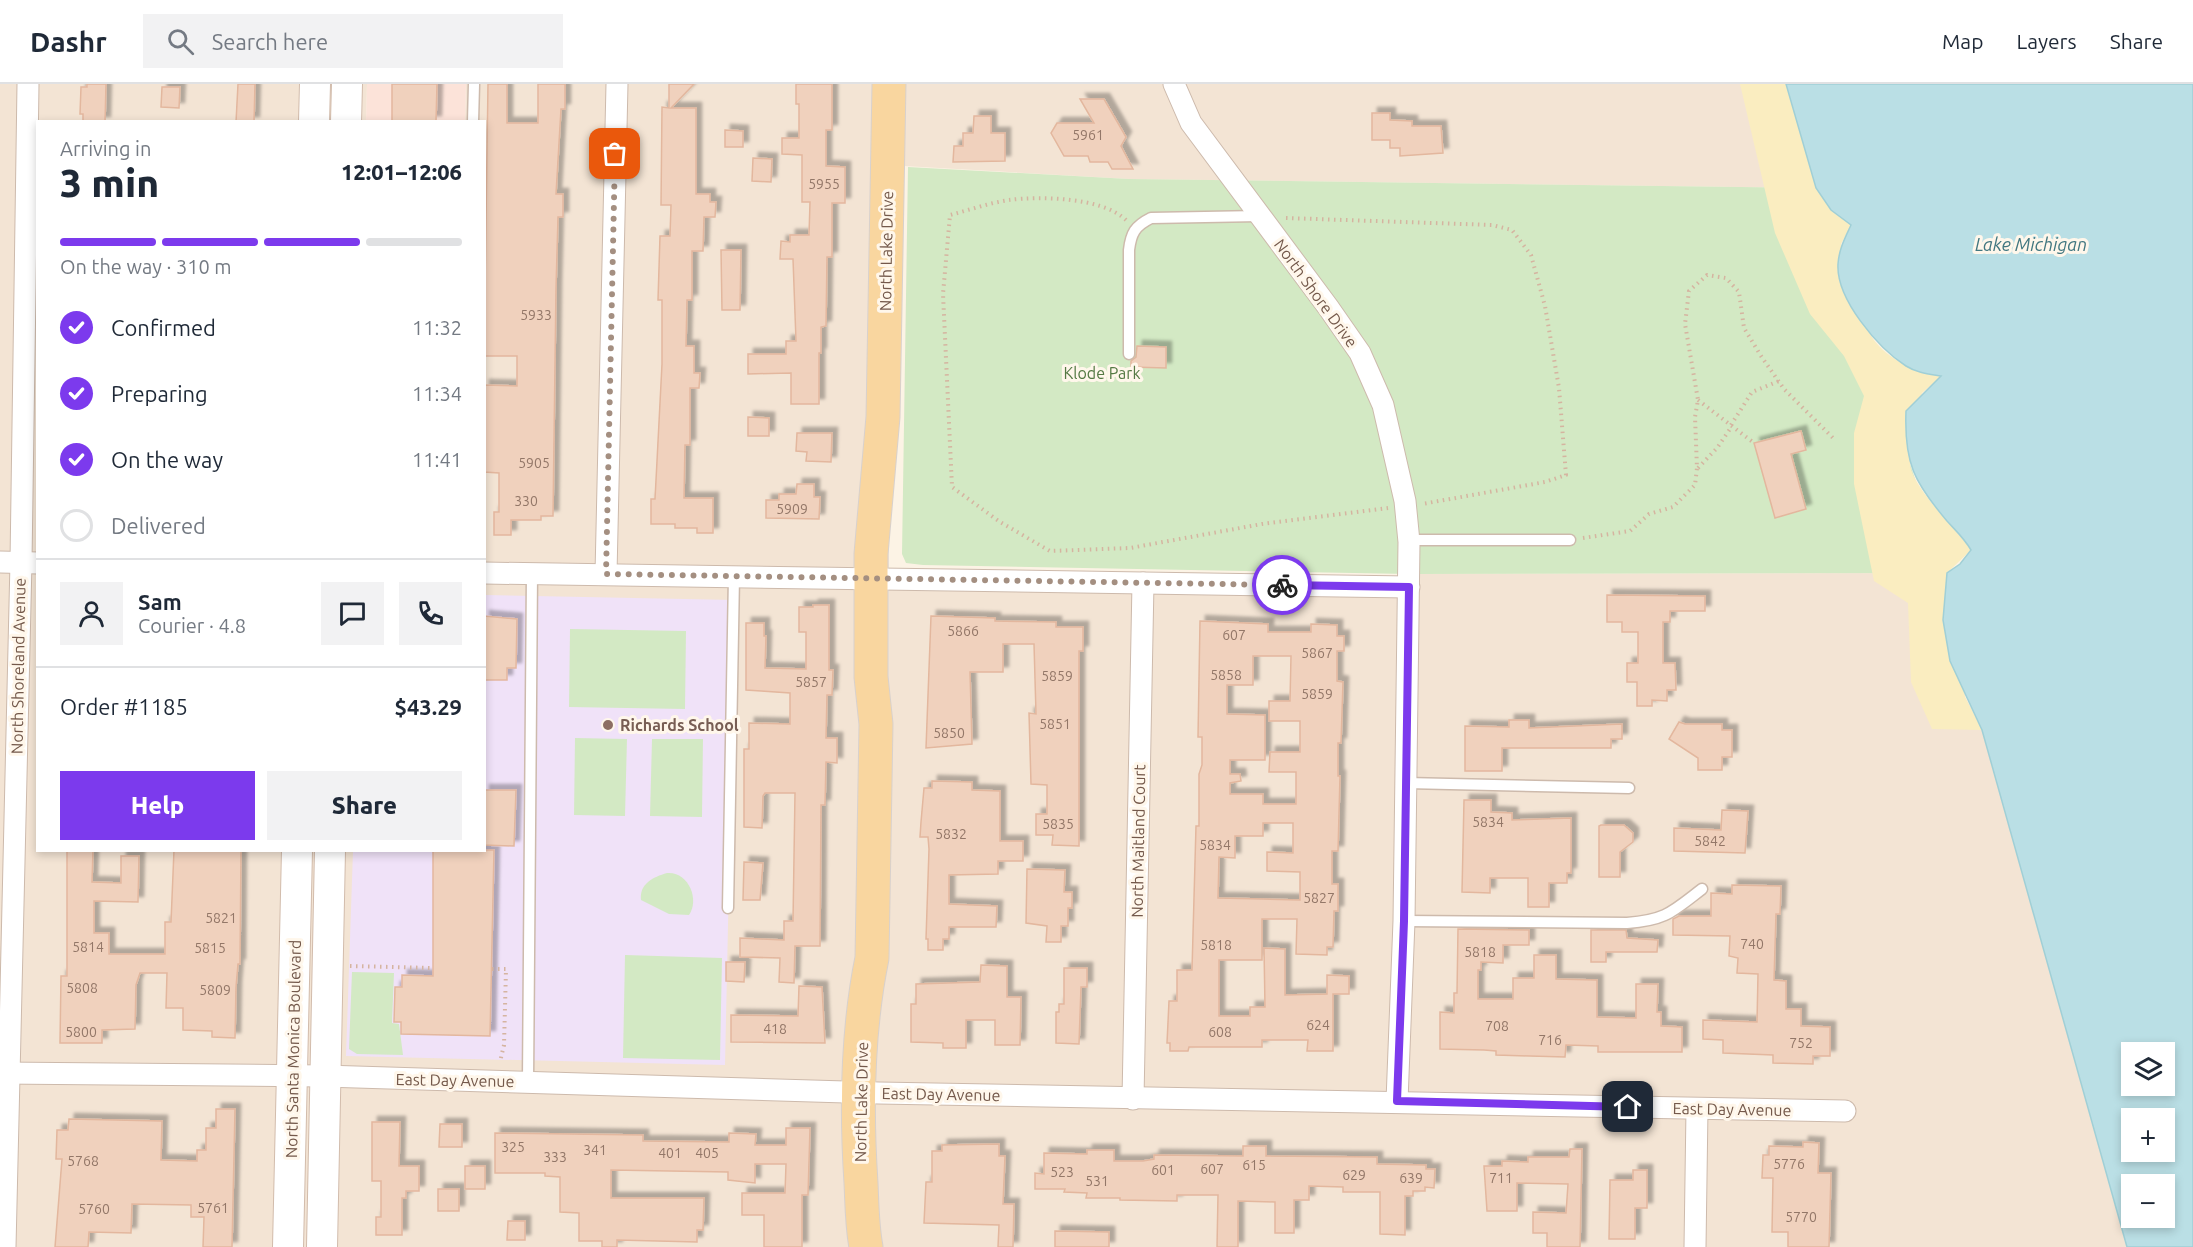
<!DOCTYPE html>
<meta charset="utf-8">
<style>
:root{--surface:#fff;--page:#f2f2f3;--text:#1f2937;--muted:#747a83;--line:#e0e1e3;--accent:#7c3aed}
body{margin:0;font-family:Ubuntu,sans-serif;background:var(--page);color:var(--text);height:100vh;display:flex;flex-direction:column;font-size:22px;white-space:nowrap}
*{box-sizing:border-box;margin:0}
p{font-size:20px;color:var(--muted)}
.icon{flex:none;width:33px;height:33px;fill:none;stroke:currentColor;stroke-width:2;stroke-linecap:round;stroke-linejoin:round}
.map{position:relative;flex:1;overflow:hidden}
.side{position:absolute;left:36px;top:36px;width:450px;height:732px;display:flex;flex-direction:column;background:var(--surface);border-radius:0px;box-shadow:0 3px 9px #0003}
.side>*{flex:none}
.tools{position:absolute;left:2121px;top:958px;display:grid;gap:12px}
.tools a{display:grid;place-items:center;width:54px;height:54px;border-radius:0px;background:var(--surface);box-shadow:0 3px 9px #0003;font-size:30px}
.pin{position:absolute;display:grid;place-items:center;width:51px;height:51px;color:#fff;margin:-26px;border-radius:12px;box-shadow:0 3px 9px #0006}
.courier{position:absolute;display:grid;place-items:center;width:60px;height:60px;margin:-30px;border:4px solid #7c3aed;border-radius:50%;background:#fff;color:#222;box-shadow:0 2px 8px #0007}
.headline em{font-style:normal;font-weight:800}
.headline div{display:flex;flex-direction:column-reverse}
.headline{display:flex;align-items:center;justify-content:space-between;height:102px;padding:0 24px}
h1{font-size:39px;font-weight:800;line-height:45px}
.bar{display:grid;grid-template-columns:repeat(4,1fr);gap:9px 6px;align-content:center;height:72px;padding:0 24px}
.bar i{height:8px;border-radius:4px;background:var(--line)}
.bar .selected{background:var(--accent)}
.bar p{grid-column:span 4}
.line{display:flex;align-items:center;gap:15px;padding:0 24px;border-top:2px solid var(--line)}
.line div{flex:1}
.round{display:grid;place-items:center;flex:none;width:63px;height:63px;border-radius:0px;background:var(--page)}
ol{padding:0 24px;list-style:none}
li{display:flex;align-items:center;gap:18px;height:66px}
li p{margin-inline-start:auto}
li .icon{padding:6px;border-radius:50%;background:var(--accent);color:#fff;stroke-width:4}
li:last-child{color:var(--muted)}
li i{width:33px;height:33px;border:3px solid var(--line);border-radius:50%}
.button{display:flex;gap:12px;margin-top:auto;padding:12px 24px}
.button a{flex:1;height:69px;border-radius:0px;background:var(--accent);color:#fff;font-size:24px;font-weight:800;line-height:69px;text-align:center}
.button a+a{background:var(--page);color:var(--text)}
header{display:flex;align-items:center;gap:36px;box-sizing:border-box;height:84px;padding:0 30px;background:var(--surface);border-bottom:2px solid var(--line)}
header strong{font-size:28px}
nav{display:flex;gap:33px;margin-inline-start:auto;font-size:21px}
.search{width:420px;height:54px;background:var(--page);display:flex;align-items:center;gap:15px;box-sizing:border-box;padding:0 21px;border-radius:0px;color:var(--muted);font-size:22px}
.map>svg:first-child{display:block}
</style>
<header>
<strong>Dashr</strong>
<div class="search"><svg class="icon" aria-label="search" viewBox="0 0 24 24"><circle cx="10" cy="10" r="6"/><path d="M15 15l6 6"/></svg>Search here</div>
<nav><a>Map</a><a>Layers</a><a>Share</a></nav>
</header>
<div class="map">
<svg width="2193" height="1163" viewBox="0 0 2193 1163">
<defs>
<filter id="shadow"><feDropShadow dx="5.5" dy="-5.5" stdDeviation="1.5" flood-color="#0004"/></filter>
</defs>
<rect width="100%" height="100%" fill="#fcf3e5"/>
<path fill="#f3e4d4" d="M0 0H367L366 37 38 38V766H484V38L465 37 466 0H1786L1816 104 1129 95 887 81 889 494 1408 503 1409 490 1947 489 1965 613 1982 646 2127 1163H0Z"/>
<path fill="#fce3d9" d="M367 0H466L465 37H366Z"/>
<path fill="#f0e2f8" d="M485 511 735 516 725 981 346 972 353 767 484 766Z"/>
<g fill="#d3e9c4">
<path d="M908 83 1129 95 1816 104 1947 489 1409 490 923 481 906 479 902 470Z"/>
<path d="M570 545 686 547 685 625 569 623Z"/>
<path d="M575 654 627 655 625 732 574 731Z"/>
<path d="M652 655H703L702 733 650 732Z"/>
<path d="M667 789C688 787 700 815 689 831L669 830 641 816C639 800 653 793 667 789Z"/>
<path d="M625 871 722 874 720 976 623 974Z"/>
<path d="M352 888 394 889 392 939 399 940 403 971 357 970 349 965Z"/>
</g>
<path fill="#faedc0" d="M1740 0H1786L1816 104 1831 126 1851 141 1841 160C1850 188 1856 221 1869 248 1882 274 1916 288 1942 292L1922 309C1918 331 1910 356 1910 378 1909 401 1958 446 1971 466L1947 489 1965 613 1982 646 1932 645 1911 598 1908 519 1874 497 1854 400V349L1864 312 1844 272 1810 230 1775 149Z"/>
<path fill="#badfe5" stroke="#a0cfd6" stroke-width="1.5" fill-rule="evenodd" d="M1786 0H2193V1163H2127L1982 646 1950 577 1943 536 1947 489 1960 480 1971 466C1964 454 1956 447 1947 437 1914 398 1904 379 1906 327L1941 292C1929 290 1917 289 1906 282 1878 264 1836 215 1838 180 1839 165 1845 154 1851 141L1831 126 1816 104ZM2132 969H2164V1002H2132ZM2132 1035H2164V1068H2132ZM2132 1101H2164V1134H2132Z"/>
<g fill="#f0d1bd" stroke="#e3b79e" stroke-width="1.5" fill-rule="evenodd" filter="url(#shadow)">
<path d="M87 0H106L105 38H83V30H80L81 3H87Z"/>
<path d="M238 0H255L254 38H236Z"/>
<path d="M392 0H437L436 37H392Z"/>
<path d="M488 0H507V39H538V0H565V25H561L556 110H563V133H558L556 204 553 432H541V436H511V451H494V428H499V389L484 388V301L517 302V272H484Z"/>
<path d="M669 0H694L671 24H696V110H710V118H716L715 133H704L703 167H692V216H687L686 262H694V289H700L699 304H690V361H685L684 414H713V449H697V444H675V440H651V415H655L657 377 662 280V216H658L660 152H670L671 121H661L662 23 669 24Z"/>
<path d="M796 0H832V46H826V82L845 83V119H832V173H827L826 242 821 243V269H819V320H791V289L748 290V270H786V257H796L793 175H780L781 157 790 158V151H809L810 118H802V71L782 70V54H799V20H796Z"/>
<path d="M162 3H180L179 24 161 23Z"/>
<path d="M1080 15H1104L1126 53 1121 62 1133 85H1112L1108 78H1090L1088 72H1064L1051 49 1057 39H1094Z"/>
<path d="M1372 29H1390V36L1412 37V42H1441L1443 69 1400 72V64H1390V56H1372Z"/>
<path d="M974 32H991V49H1005V77L953 78 954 62H963V49H973Z"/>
<path d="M725 46 743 47V63H725Z"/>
<path d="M753 74 772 75 771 98 752 97Z"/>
<path d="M721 166H741L740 226H722Z"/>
<path d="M1137 262 1166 263V284L1131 283V277L1136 273Z"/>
<path d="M748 333 769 334V352H748Z"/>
<path d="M1801 347 1806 366 1791 370 1806 425 1775 434 1754 359Z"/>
<path d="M797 349H832L831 378 806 377 807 368 796 367Z"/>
<path d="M797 400H814V413H820L819 435 766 434V416H779V410H796Z"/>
<path d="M1607 511 1705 512V527H1670V538H1663V579H1675L1676 606H1667V617L1652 616V622H1637V598H1627V579H1638V548H1622V538H1607Z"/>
<path d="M813 521H829V586H833L832 611H827L826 654H837V679L826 678 825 721H821L820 862H795L794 899 779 898 780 874 740 873V854L784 856V837H793L795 709H765L763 712 762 744 744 743V665H749V639L790 640V609L746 606V539H764V552H766L765 584 806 585V548H799V523H813Z"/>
<path d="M484 532 517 535 516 584H507V596H484Z"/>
<path d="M931 532 995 534V537L1056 538V543H1083V567H1079V762L1052 761 1053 751H1036V730H1047V701L1031 700 1029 629 1036 630 1034 560H1003V588H970L972 660 926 664Z"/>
<path d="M1200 537 1268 540V548H1311V540L1337 541V552H1344V567H1337V597L1343 598 1341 659H1338V692H1340L1338 767H1332V800H1338V827H1334L1333 863H1327V871L1296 870 1297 835H1262V876H1219V932H1250V923H1265L1264 864 1285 865V911L1327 910V891L1349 892V910H1333V967H1307L1308 956H1262V963H1189L1188 967H1170V959H1167L1169 917H1177V886H1192L1196 742H1199V690L1202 681V653H1198ZM1253 572H1291L1290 617H1269V637H1300V668H1270L1269 688H1296V720H1263V710H1230V699L1241 697 1240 690H1230V676H1265V631L1227 630V601H1253ZM1263 739H1293V769L1267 768V787L1300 788V816L1218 814 1219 773 1235 774V752H1263Z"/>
<path d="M1509 636H1529V644L1622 640V655H1611V664H1502V687H1465V642L1509 643Z"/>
<path d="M1679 638 1685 640H1722V646H1732V673H1722V686H1698V674L1669 655Z"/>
<path d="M932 697 972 698V706L1000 707V757H1023V777H998V790L949 791V820L997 822 996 843H949V855H943V866H928V855H926L929 765 928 753H920L921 738 924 704H932Z"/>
<path d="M484 706H516L514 762 484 761Z"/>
<path d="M1464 716H1491V728L1512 729V736L1571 734V789H1567V799H1549V823H1528V794H1490V809L1462 808Z"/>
<path d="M1722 726 1748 727 1745 769 1674 767V744L1721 746Z"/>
<path d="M1601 741H1624L1633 749V758L1620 768V793H1599V742Z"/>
<path d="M67 766H93L92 798 121 799V772H139L138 818 94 817V849H109V870H165V838H171L174 766H241L240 880H238L236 903 235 954 212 953V947L183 946V924H166L167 889H140L136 901 135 945 102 946V959H60L61 892H67Z"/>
<path d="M433 766H494L490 952 401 950V938H394L395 903H402V891L433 892Z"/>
<path d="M744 778 763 779 760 816H743Z"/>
<path d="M1027 785 1065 786 1064 808H1072V824H1068V842H1061V858H1046L1047 842 1026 839Z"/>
<path d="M1732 801 1781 802 1780 830H1776L1774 896 1786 897V925H1801V942L1830 943V972H1813V980L1773 979V971L1723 969V956L1703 955V936L1757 938 1758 890 1737 889 1738 874 1729 872 1730 852 1673 851V835L1679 832H1711V809L1732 810Z"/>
<path d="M1458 845 1529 846V861H1503V879L1481 878V886H1478V915H1513V894H1534V871H1556V895L1597 896V933L1636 934V900H1658L1657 928H1661V942L1682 943V968H1598V962L1566 961 1565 973 1496 971V967L1484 966 1440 965V928L1454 929V909H1457Z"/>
<path d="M1591 846H1626L1627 854 1658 856 1657 868H1606V878H1591Z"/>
<path d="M726 878H745L744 898 726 897Z"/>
<path d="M981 881 1007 882V913H1021L1020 961H995V936H966V964H943V959L911 958V920H916V900L980 898Z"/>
<path d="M1064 884H1087V903H1081L1079 960 1056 959V928H1059V920H1064Z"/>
<path d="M799 902 822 903 825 959 731 958V931L798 932Z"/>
<path d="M216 1025H235L232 1163H203L204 1133H191V1121L132 1120 131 1149 89 1148 88 1163H55L62 1075H56L57 1046H68L69 1035 162 1037 161 1076 197 1077V1066H206V1044H216Z"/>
<path d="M372 1038H400L399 1082H419V1107H406V1114H402V1151H376V1133H381V1097H372Z"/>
<path d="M440 1040H462V1063H439Z"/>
<path d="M786 1044H810L808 1111H802V1163H764V1131H742V1109H785L786 1080H755V1099L728 1096V1088L611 1086V1114H704L703 1146H697V1158L617 1156V1163H602V1157H579V1129L560 1128V1093L545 1092V1089H495V1049L643 1051V1057L729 1058V1049L756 1050 755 1061H786Z"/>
<path d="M1803 1058 1819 1059 1818 1089H1831L1829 1163H1788V1148H1772L1773 1094H1762L1763 1071H1769V1062L1803 1063Z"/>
<path d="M999 1060V1072H1005L1003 1120H1014L1013 1163H998L999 1141 924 1139 926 1098H932V1067H942V1061Z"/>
<path d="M1243 1062H1266V1072L1377 1073V1080L1426 1081V1085H1435L1434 1104 1425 1103V1107H1413V1112H1405V1151L1380 1150V1108H1343V1103L1309 1102V1116H1294V1149H1275V1118L1238 1117V1163H1217L1218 1111H1177V1117L1120 1116V1114H1086L1087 1109 1064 1108 1065 1105H1035V1089L1044 1090V1069L1087 1070V1066H1114V1077H1143L1154 1075V1071L1243 1072Z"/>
<path d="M1570 1065H1582L1580 1163H1547V1149H1533V1128L1566 1129 1568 1100 1517 1099V1127H1487L1484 1082H1502V1077L1528 1078V1073H1569Z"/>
<rect x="465" y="1082" width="20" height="23"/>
<path d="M1633 1086H1647V1124H1635V1155H1609L1610 1096H1633Z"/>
<rect x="438" y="1105" width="21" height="22"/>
<path d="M508 1137H525V1156H507Z"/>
<path d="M1055 1147 1109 1148V1163H1055Z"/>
</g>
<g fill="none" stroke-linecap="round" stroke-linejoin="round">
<defs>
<g id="lane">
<path d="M473 38 474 0"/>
<path d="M1129 270V166C1131 149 1135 142 1151 134L1259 132"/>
<path d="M1409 456H1570"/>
<path d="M1406 699 1629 704"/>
<path d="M728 824 734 492"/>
<path d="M1404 837 1627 839C1666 836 1672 828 1702 805"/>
<path d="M528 997 532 489"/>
</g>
<g id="street">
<path d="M1174 0 1191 39 1328 223 1360 269 1383 321 1405 417 1409 458 1404 837 1397 1017"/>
<path d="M0 478 38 479"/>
<path d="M484 489 1409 503"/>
<path d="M606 490 617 0"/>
<path d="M0 989 324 992 879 1009 1845 1027"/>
<path d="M1133 1015 1143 499"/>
<path d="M5 1163 21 478 28 0"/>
<path d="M1695 1163 1697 1025"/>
</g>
<g id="secondary">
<path d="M314 38 315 0"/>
<path d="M346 38 347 0"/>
<path d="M288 1163 297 766"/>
<path d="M322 1163 330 766"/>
</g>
<path id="primary" d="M866 1163C862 1142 862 1120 861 1099 856 1024 857 948 872 874L876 640 871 593V470L883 333 889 0"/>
</defs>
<use href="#lane" stroke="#cdbaac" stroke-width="13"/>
<use href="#street" stroke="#cdbaac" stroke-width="23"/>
<use href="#secondary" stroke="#d2bcac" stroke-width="32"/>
<use href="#primary" stroke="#d8d1cd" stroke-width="35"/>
<g stroke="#d5b4a0" stroke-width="4" stroke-dasharray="1.5 4.5" stroke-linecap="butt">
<path d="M1286 134 1492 141 1512 146 1531 171 1545 222 1559 304 1566 391 1545 398 1422 420"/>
<path d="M1126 136C1102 113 1040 112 1009 116 989 119 969 126 950 131L943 210 952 403 1000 438 1050 467 1130 464 1262 440 1388 424"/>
<path d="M1698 316 1754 359"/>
<path d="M1731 341 1752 308 1779 297"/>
<path d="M1698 384 1717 364 1730 345"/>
<path d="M1583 454 1630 447 1649 430 1673 423 1695 401 1697 384 1695 333 1698 316 1685 240 1689 207 1707 191 1726 194 1739 208 1744 244 1761 272 1784 305 1835 356"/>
<path d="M350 882 433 884"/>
<path d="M492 885H506L504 961 500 978"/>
</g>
<use href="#lane" stroke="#fff" stroke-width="10"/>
<use href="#street" stroke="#fff" stroke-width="21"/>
<use href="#secondary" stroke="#fff" stroke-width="30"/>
<use href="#primary" stroke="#f9d69f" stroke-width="33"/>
</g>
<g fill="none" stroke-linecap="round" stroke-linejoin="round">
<path stroke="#a48f81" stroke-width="6" stroke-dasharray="0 10.8" d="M615 70 606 490 1282 501"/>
<path stroke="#7c3aed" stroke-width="8" d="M1282 501 1409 503 1404 837 1397 1017 1628 1023"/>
</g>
<circle fill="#8d6e63" stroke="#fff7eb" stroke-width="2" cx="608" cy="641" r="6"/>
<g text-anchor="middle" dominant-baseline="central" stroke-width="6" stroke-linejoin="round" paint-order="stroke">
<g font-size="14" fill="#937768">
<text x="1088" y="51">5961</text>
<text x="824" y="100">5955</text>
<text x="536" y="231">5933</text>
<text x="534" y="379">5905</text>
<text x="526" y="417">330</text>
<text x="792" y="425">5909</text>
<text x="963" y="547">5866</text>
<text x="1234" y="551">607</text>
<text x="1317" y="569">5867</text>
<text x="1226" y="591">5858</text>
<text x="1057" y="592">5859</text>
<text x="811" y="598">5857</text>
<text x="1317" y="610">5859</text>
<text x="1055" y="640">5851</text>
<text x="949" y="649">5850</text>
<text x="1488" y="738">5834</text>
<text x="1058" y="740">5835</text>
<text x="951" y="750">5832</text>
<text x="1710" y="757">5842</text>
<text x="1215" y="761">5834</text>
<text x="1319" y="814">5827</text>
<text x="221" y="834">5821</text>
<text x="1752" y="860">740</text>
<text x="1216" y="861">5818</text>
<text x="88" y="863">5814</text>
<text x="210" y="864">5815</text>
<text x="1480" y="868">5818</text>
<text x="82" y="904">5808</text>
<text x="215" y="906">5809</text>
<text x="1318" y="941">624</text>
<text x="1497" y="942">708</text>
<text x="775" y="945">418</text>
<text x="81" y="948">5800</text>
<text x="1220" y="948">608</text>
<text x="1550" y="956">716</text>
<text x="1801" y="959">752</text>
<text x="513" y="1063">325</text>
<text x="595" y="1066">341</text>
<text x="670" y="1069">401</text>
<text x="707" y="1069">405</text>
<text x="555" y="1073">333</text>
<text x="83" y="1077">5768</text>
<text x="1789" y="1080">5776</text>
<text x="1254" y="1081">615</text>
<text x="1212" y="1085">607</text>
<text x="1163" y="1086">601</text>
<text x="1062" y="1088">523</text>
<text x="1354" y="1091">629</text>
<text x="1411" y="1094">639</text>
<text x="1501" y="1094">711</text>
<text x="1097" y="1097">531</text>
<text x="213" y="1124">5761</text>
<text x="94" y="1125">5760</text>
<text x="1801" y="1133">5770</text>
</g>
<g font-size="16" fill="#74594b" stroke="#fff7eb">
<text transform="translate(886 167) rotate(-89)">North Lake Drive</text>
<text transform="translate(1316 209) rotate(54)">North Shore Drive</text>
<text transform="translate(18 582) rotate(-89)">North Shoreland Avenue</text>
<text transform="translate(1138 757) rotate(-89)">North Maitland Court</text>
<text transform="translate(293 965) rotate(-89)">North Santa Monica Boulevard</text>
<text transform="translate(455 996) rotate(1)">East Day Avenue</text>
<text transform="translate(941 1010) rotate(1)">East Day Avenue</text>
<text transform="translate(861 1018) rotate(-89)">North Lake Drive</text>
<text transform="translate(1732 1025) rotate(1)">East Day Avenue</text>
</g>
<g font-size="16" fill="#547943" stroke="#fff7eb">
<text x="1102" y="289">Klode Park</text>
</g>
<g font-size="16" font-weight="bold" fill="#785e54" stroke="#fff7eb" text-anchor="start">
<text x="620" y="641">Richards School</text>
</g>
<g font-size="18" font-style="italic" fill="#427780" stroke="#fff7eb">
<text x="2031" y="160">Lake Michigan</text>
</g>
</g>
</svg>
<div class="tools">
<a><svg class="icon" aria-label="layers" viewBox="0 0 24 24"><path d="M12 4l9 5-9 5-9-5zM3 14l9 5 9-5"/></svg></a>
<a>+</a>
<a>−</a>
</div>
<div class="pin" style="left:615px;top:70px;background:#ea580c"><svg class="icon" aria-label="bag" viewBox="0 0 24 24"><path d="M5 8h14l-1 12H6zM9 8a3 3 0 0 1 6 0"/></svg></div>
<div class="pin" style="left:1628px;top:1023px;background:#1f2937"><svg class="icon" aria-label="home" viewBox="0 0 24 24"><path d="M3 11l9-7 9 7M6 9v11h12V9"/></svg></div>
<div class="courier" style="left:1282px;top:501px"><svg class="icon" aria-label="bike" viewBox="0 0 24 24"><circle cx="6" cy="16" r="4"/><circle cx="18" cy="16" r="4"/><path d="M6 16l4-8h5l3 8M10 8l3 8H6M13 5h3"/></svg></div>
<section class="side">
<div class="headline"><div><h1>3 min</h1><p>Arriving in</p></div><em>12:01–12:06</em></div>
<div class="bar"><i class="selected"></i><i class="selected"></i><i class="selected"></i><i></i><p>On the way · 310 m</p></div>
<ol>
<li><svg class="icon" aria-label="check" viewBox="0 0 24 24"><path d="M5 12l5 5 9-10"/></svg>Confirmed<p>11:32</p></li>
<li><svg class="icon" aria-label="check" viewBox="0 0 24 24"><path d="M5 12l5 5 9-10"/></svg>Preparing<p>11:34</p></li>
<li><svg class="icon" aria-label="check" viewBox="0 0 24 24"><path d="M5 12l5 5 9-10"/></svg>On the way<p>11:41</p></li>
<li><i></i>Delivered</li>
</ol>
<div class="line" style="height:108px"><a class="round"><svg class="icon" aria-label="person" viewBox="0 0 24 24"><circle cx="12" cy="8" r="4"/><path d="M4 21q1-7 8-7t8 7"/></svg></a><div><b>Sam</b><p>Courier · 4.8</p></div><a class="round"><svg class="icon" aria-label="chat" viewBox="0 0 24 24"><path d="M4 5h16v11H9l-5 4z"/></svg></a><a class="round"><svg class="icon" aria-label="phone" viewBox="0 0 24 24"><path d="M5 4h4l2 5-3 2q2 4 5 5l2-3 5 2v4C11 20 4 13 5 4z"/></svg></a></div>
<div class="line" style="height:78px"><div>Order #1185</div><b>$43.29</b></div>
<div class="button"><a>Help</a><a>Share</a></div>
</section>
</div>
